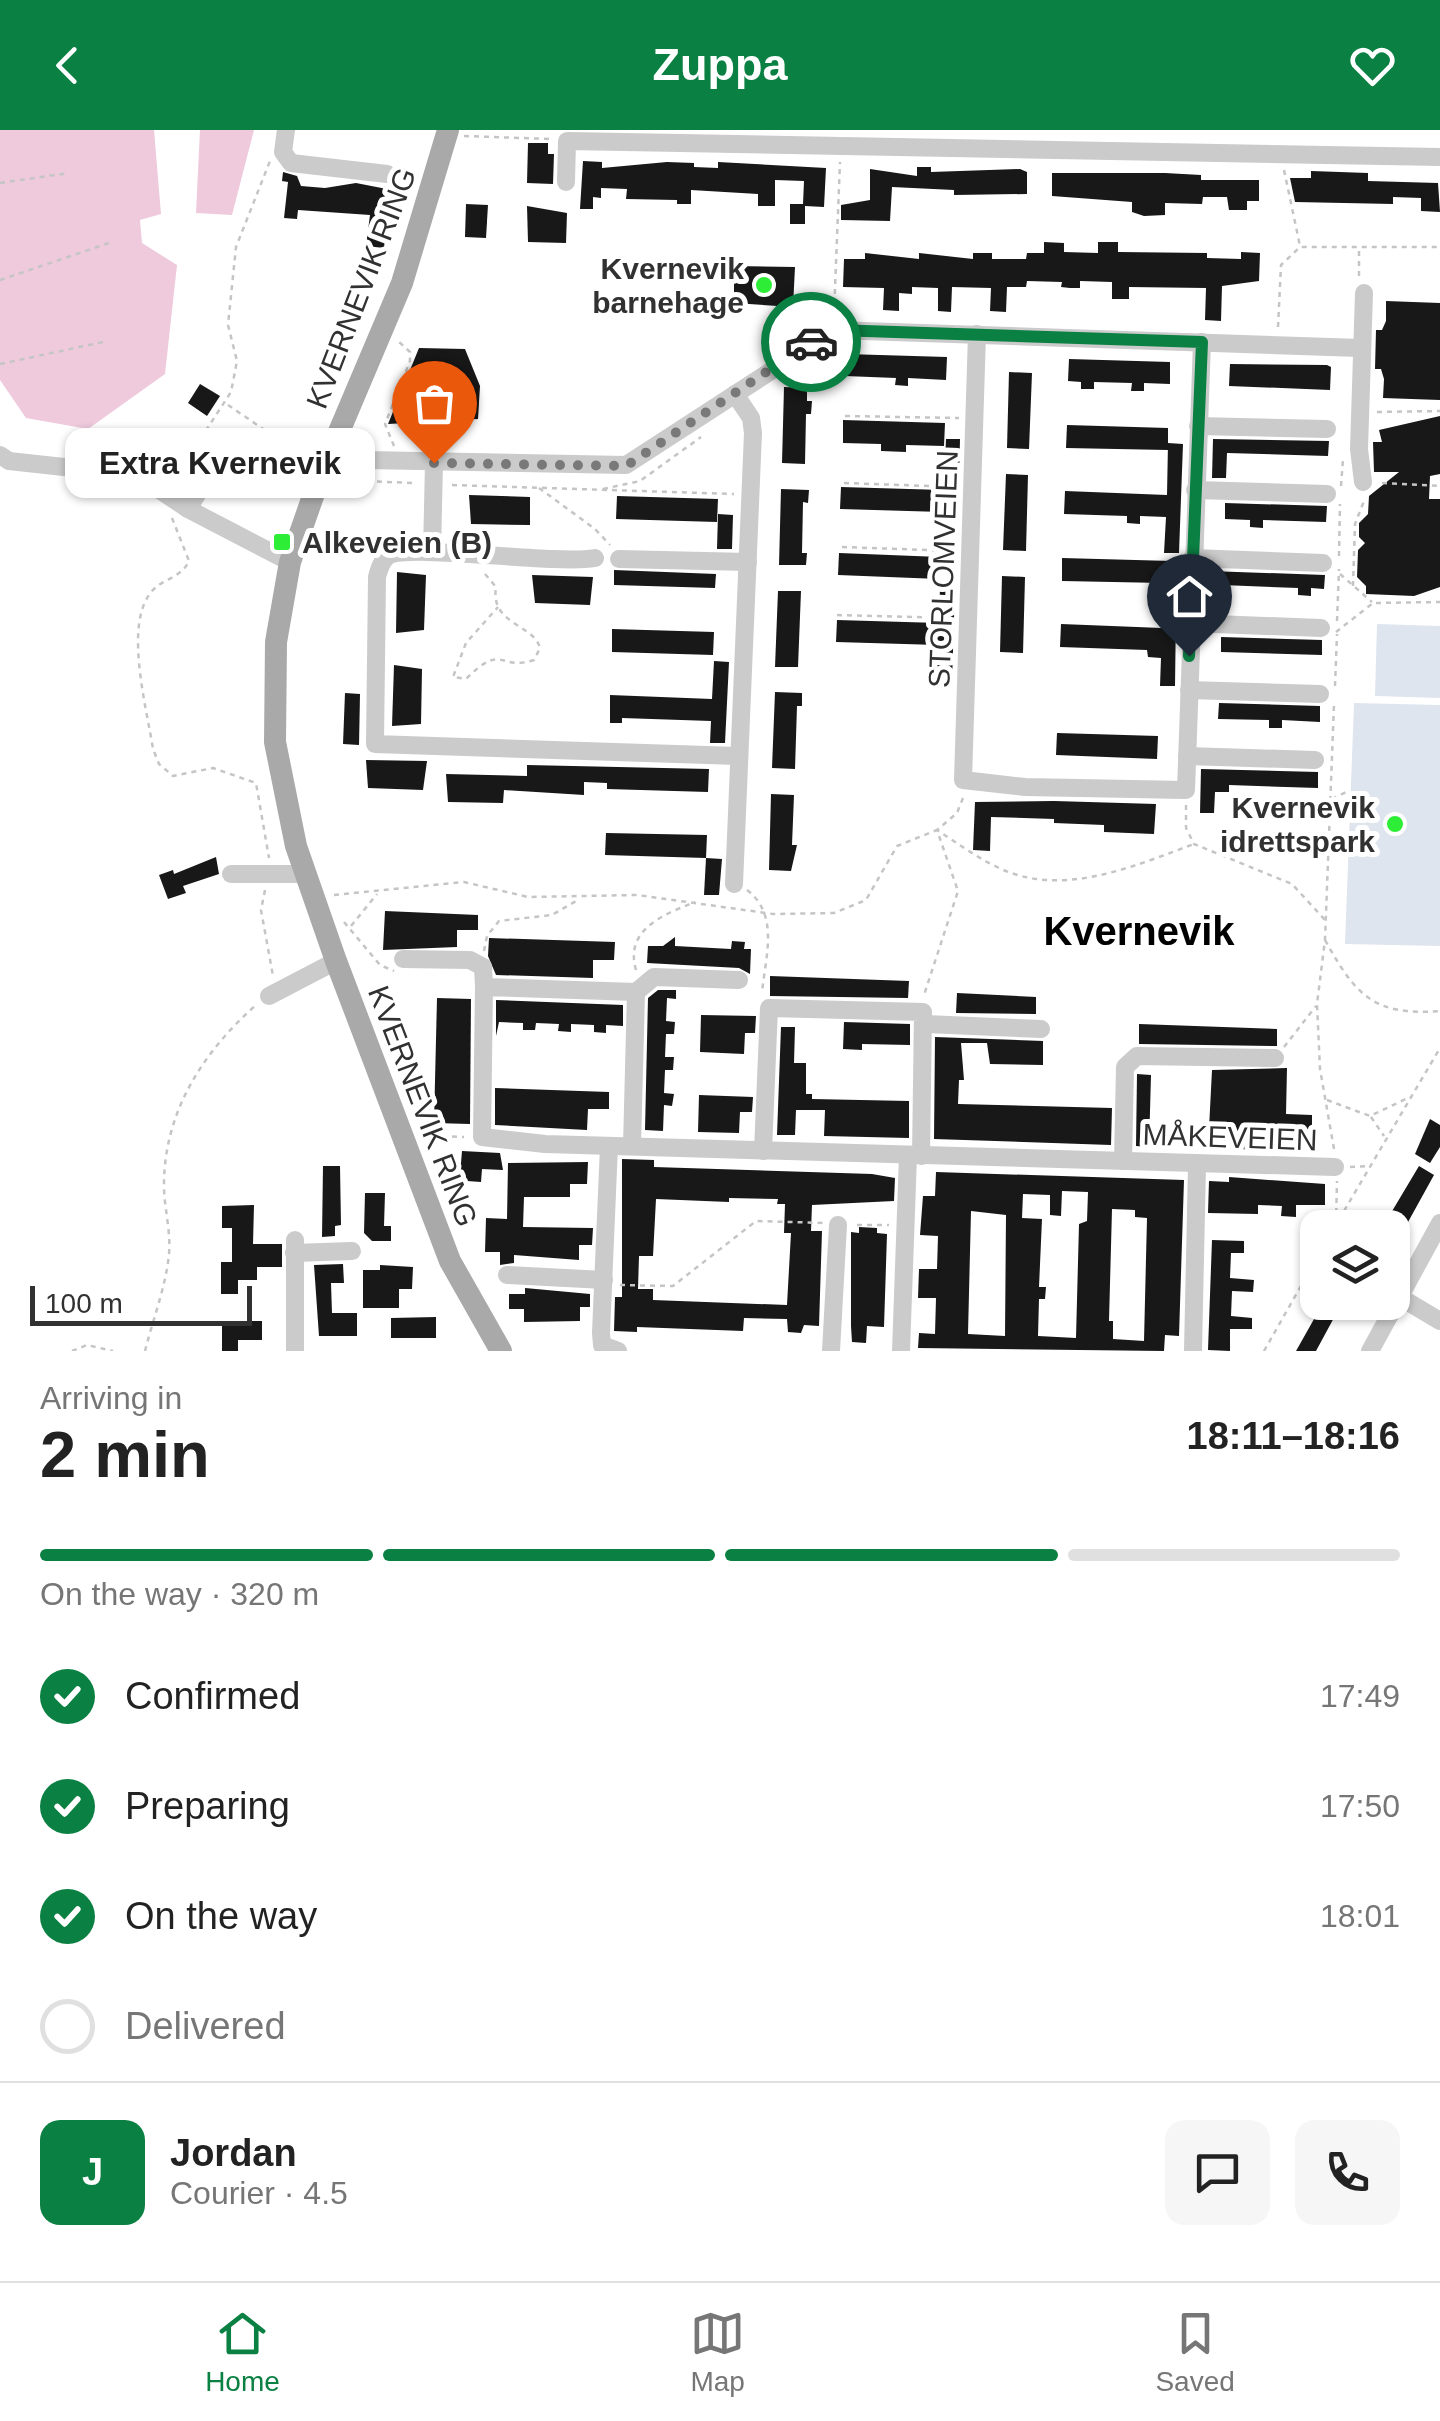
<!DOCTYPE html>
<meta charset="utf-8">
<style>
:root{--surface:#fff;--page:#f6f6f6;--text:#222;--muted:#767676;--line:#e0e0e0;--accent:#0b8043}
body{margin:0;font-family:Arial,sans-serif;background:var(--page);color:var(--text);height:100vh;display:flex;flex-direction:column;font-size:38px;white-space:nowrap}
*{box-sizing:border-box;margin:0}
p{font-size:32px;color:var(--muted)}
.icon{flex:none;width:55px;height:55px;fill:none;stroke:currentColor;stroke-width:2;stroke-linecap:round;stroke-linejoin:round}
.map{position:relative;height:1221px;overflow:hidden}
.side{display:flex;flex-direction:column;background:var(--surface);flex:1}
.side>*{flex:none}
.controls{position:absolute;left:1300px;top:1080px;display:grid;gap:20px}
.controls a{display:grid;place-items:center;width:110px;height:110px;border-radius:20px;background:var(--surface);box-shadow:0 2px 8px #0004;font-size:50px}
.scale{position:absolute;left:30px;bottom:25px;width:222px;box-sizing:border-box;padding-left:10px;border:5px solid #313131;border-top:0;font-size:28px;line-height:35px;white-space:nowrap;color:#313131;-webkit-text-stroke:8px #fff;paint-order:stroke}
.pin{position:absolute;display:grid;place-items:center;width:85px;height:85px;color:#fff;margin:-102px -42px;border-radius:50% 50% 50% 0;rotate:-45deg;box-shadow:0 0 10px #0007}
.pin .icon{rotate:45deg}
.courier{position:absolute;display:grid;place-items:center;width:100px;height:100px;margin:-50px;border:8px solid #0b8043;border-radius:50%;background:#fff;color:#222;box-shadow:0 2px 12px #0007}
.bubble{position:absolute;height:70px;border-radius:20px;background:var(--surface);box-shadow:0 2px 8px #0004;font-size:32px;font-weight:700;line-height:70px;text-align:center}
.overview em{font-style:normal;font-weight:700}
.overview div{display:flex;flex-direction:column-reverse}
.overview{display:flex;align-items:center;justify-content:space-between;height:170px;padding:0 40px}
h1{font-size:65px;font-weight:700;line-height:75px}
.bar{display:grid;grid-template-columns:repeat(4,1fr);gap:15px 10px;align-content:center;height:120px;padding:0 40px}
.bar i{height:12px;border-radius:8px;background:var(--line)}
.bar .selected{background:var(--accent)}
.bar p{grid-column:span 4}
.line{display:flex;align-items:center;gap:25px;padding:0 40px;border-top:2px solid var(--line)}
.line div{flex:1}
.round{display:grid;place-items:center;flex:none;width:105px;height:105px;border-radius:20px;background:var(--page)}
ol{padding:0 40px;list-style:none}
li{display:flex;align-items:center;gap:30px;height:110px}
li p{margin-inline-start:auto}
li .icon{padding:10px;border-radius:50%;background:var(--accent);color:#fff;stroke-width:4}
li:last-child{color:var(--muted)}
li i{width:55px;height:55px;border:5px solid var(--line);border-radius:50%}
header{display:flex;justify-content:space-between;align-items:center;height:130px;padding:0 40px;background:var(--accent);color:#fff;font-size:45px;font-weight:700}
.menu{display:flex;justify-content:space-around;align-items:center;height:140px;border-top:2px solid var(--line);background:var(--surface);font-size:28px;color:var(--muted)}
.menu a{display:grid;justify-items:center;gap:5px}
.menu .selected{color:var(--accent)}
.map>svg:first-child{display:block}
</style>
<header><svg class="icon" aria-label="back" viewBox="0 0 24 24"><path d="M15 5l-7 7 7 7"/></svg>Zuppa<svg class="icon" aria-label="heart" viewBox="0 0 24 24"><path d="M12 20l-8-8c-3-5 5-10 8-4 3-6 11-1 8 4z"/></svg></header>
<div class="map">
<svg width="1440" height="1221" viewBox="0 0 1440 1221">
<rect width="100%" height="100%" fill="#fff"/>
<g fill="#dfe5ee">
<path d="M1377 494 1440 496V568L1375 566Z"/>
<path d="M1354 573 1440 575V816L1345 814Z"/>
</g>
<g fill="#eecadc">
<path d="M0 0H154L161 84 140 90 142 113 177 135 165 244 88 299 26 288 0 250Z"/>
<path d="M200 0H254L232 85 196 83Z"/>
</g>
<g fill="#181818" fill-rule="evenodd">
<path d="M528 13H548V24H554L553 54 527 53Z"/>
<path d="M583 31 602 32V38L667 32 694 33V37L718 38V32L826 38 824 77 805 76V94H790V74H803L804 51 775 50V76H758V64L691 60V74H677V70L626 69 627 59 601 58V68L593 67V79H580Z"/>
<path d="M917 37H931V42L1020 39 1027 42V64L954 65V60L892 57 890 91 841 90V75L870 70V39L917 46Z"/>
<path d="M1311 41 1368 43V51L1438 53 1440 82 1421 81V68L1393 67V74L1295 72 1290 48H1311Z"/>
<path d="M283 42 297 46 301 56 325 58 356 53 397 61 393 88H387L384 118 366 116 370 85 298 80 297 89 284 88 288 52 282 51Z"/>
<path d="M1052 43H1165L1201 45V50H1259V71H1247V80H1229L1227 67H1203L1202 74 1165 73V85L1144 86 1132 82V72L1052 66Z"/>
<path d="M466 74 488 75 486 108 465 107Z"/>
<path d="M527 76 567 83 566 113 528 112Z"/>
<path d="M1044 112 1064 113V122L1098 123V112H1118V122L1207 123V128L1241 129V122L1260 123 1259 151 1222 156 1221 191 1205 190 1206 158 1129 157V169H1112V152L1080 151V158H1070L1061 157 1062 152 1027 151 1026 157H1007L1006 182 990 181 991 158 952 157 951 182 938 181V158L912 157V164L899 163V181L883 180 884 158 843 157 844 129H865V123L919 129V123L973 129V123H992V129H1026L1027 123H1044Z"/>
<path d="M734 136 795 137 793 177 734 173Z"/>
<path d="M1386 171 1440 173V270L1383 268 1384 249 1381 239H1375L1376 200H1382L1386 191Z"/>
<path d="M419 218 465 219 480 256 478 289 388 294Z"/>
<path d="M846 224 947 227 946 250 908 248V256L895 255 896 248 845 246Z"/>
<path d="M1069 229 1170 232V254L1144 253V261H1131L1132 253 1094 252V259H1081V252L1068 251Z"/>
<path d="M1230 234 1327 235 1331 237 1330 260 1229 256Z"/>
<path d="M1009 242 1032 243 1029 319 1007 318Z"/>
<path d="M200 254 220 266 207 286 188 273Z"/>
<path d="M784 257 807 258V271H812L811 284H806L805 334 782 333Z"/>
<path d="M1440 286V344L1430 346 1429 369H1440V457L1414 466 1366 464V456L1357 447 1358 420 1365 413 1359 407V393L1368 384 1369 366 1399 342H1374L1373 312H1382L1379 300Z"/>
<path d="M843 290 945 293 944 316 906 315V322L881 321V314L843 313Z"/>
<path d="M1067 295 1168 298V320L1066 318Z"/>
<path d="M946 309H960L959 352H944Z"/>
<path d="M1213 309 1329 311 1328 326 1227 323 1226 348H1212Z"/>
<path d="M1168 313 1183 314 1179 423H1164L1166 387 1140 386V394L1127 393V386L1064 384 1065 361 1167 365Z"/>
<path d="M1006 344 1028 345 1026 421 1003 420Z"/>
<path d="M841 357 943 360 942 382 840 379Z"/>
<path d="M781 359 809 360 808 373 803 372 802 423H807L806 435H779Z"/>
<path d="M469 365 530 367V395L471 394Z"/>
<path d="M617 366 718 369 717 392 616 389Z"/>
<path d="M1225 373 1327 376 1326 392 1263 390V398L1250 397V390L1225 389Z"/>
<path d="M718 384 733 385 732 419H717Z"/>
<path d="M839 423 940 427 939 449 838 445Z"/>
<path d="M1062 428 1172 431V445H1163V453L1062 451Z"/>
<path d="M614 440 716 444 715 458 614 455Z"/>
<path d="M1209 441 1325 445 1324 459 1311 458V466L1298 465V458L1222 455 1221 482 1207 481Z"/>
<path d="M397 442 426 445 424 500 396 503Z"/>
<path d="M532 445 593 447 590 475 535 473Z"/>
<path d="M1002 446 1025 447 1023 523 1000 522Z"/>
<path d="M940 455 955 456 952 552H937L938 515 836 512 837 490 939 493Z"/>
<path d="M778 461H801L798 537H775Z"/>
<path d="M1162 481H1176L1175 556H1160L1161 528 1148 527 1147 520 1060 517 1061 494 1162 498Z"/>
<path d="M612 499 714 502 713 525 612 522Z"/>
<path d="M1221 507 1322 510V525L1221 522Z"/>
<path d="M714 531 729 532 725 613H710L711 591 622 588V593H610V565L712 569Z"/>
<path d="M394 535 422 539 421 594 392 596Z"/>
<path d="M775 562 802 563V576H797L795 639 772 638Z"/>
<path d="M345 563 360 564 359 615 343 614Z"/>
<path d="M1219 573 1320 576V592L1282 590V598H1269V590L1218 589Z"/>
<path d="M1057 603 1158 606 1157 629 1056 625Z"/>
<path d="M366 630 427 631 423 660 368 658Z"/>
<path d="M527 635 709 639 708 662 607 659V653L584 652V665L504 660 503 673 448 672 446 644 527 646Z"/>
<path d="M1201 639 1318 642V658L1229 655V662H1215L1214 683H1200Z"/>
<path d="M771 664 794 665 792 715H797L791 741 769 740Z"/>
<path d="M1054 671 1156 674 1154 704 1104 702V695L1054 693V689L991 687 990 721 973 720 975 672Z"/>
<path d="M606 703 707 705 706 728 605 725Z"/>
<path d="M216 727 219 744 183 756 186 763 168 769 159 745 173 740 174 744Z"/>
<path d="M706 728 722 729 719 765H704Z"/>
<path d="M385 781 478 785V800H457V817L383 820Z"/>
<path d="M675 807V816L731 819 732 811 745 812 744 819H751L750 844 739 838 647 833 648 816H663Z"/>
<path d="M489 808 615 812 614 830H593V848L496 845 488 826Z"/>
<path d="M770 846 909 851 908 868 770 866Z"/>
<path d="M658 860H676V869L667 868 666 891 675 892 674 904H666L665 927H674L673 940H665L664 963 674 964 672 976 664 975 663 1001 645 1000 648 868Z"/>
<path d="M957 863 1036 867V884L956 883Z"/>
<path d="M437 868 471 869 470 994 434 993Z"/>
<path d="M496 870 623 875V896L606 895V903L594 902V895L571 894V902L558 901 559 894 536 893 535 900H523V893L499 892 496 906Z"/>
<path d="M701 885 756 886 755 903H745L744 924 700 922Z"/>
<path d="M844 892 910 894V915L862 914V920L843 919Z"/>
<path d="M1139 894 1277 899V916L1139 914Z"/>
<path d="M781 897H795L794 933H806V964H812V969L909 971V1008L824 1006 825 980H796L795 1005H777Z"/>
<path d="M935 907 1043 911V935L990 934 987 913H961L964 950H959L958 974 1112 978 1111 1015 934 1009Z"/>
<path d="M1287 938 1286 984 1312 985V1000L1291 999V1021L1208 1018 1212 940Z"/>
<path d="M1137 944 1151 945 1149 1017 1136 1016Z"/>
<path d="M495 958 609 962V979H588L587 1000 495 995Z"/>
<path d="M699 965 753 967 752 982H740L739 1003 698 1002Z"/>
<path d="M1430 989 1440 995V1017L1430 1033 1415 1024Z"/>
<path d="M462 1021 500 1023 503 1040 482 1039 481 1052 453 1050 454 1033H461Z"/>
<path d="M622 1029 654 1030V1037L872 1044 895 1048 894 1071 812 1075 811 1101H822L819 1196 804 1195 801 1203 788 1202 787 1189 744 1188 743 1201 637 1197V1202L614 1201 615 1167H622ZM729 1068 778 1069 777 1074H785L784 1103H791L787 1175 653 1170V1159H638L639 1126H653L656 1069 729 1072Z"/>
<path d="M588 1032 587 1054H570V1067H524L523 1097 593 1098 592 1115H579V1130L514 1125V1133L500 1135V1122H485L486 1088 507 1089 508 1033Z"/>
<path d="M323 1036H340L341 1095 335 1096V1106L322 1107Z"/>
<path d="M1419 1036 1434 1045 1392 1121V1098H1382Z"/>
<path d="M936 1042 1184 1050 1179 1206 1165 1205 1164 1221 918 1218 919 1203 935 1204 936 1168H918L919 1139H937L938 1106 920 1105 923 1066H935ZM1062 1061 1088 1062 1087 1091 1079 1094 1076 1208 1038 1206 1039 1169H1045L1046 1157H1039L1042 1089 1022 1088 1023 1064 1050 1065V1085L1061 1086ZM1112 1079 1135 1080V1087L1147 1088 1144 1211 1113 1209V1191H1109ZM971 1081 1006 1085 1005 1206 968 1204Z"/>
<path d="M1229 1047 1325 1054V1075H1296V1087L1281 1086 1282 1076 1258 1075V1084L1208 1083 1209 1051 1229 1052Z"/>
<path d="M365 1063H385L384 1096H391V1111H372L364 1103Z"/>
<path d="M254 1075 253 1114H282V1137H257V1150H238V1164H221V1132H232V1098H222V1076Z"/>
<path d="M859 1097 877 1098V1103L887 1104 884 1197 867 1196 866 1213 852 1212 851 1196V1102L859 1103Z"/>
<path d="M1212 1110 1244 1111V1123H1231L1230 1148 1254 1150 1253 1162 1232 1161 1231 1186 1252 1188V1199H1230V1221L1208 1220Z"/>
<path d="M343 1134 344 1153H331L332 1183H357V1206H319L314 1135Z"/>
<path d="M380 1135 413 1137 412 1159H399V1178H363V1140H380Z"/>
<path d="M525 1158 590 1164V1177H580V1191L524 1192V1179H509V1164H525Z"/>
<path d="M1316 1172H1348L1341 1186 1336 1184 1316 1221H1296L1318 1182Z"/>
<path d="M436 1187V1208H391V1188Z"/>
<path d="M222 1191H262V1210H238V1221H222Z"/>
</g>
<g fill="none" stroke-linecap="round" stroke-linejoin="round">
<g stroke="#c5c5c5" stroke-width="2.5" stroke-dasharray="5 5" stroke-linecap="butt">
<path d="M464 6 551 9"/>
<path d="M1284 40 1300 116"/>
<path d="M0 53 69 43"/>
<path d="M1359 146V119"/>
<path d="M0 150 112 112"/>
<path d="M834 184 840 32"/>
<path d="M1278 197 1281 135 1300 117H1440"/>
<path d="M0 234 103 212"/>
<path d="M228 275 275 307"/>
<path d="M1377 282 1440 281"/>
<path d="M845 286 959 288"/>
<path d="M394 316 385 294 410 231V222L398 211"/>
<path d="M337 350 414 353"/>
<path d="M173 351 231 262 237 231 228 195 236 117 270 31"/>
<path d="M844 353 957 357"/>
<path d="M1382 353 1440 356"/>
<path d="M452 355 734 364"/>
<path d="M1341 356 1343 329"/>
<path d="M539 358 595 399 610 415"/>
<path d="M603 359 640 351 701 307"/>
<path d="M172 388 189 431C181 449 159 449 149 465 125 499 147 580 153 619L159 634 173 646 213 638 256 653 269 728"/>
<path d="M842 417 955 421"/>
<path d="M1339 426 1340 374"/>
<path d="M485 444 496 457C490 495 534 494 540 518L534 530C498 542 504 511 466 549L453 547 466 513 498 477"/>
<path d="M1340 444 1372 472"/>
<path d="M1353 456 1355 394 1364 371"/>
<path d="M837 485 951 488"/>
<path d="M1337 491 1339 439"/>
<path d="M1336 502 1373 473 1440 472"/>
<path d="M1335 556 1337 504"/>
<path d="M963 668 957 683 937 700C957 713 976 727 997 737 1061 769 1134 736 1194 714"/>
<path d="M1332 669 1348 661"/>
<path d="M1186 675V698L1194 714 1292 754 1325 790"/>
<path d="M265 760 261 780 273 846"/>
<path d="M747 760C780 785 765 828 762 863"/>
<path d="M334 765 464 752 528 767 637 765 773 784 834 783 866 770 897 716 937 700 958 761 924 865"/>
<path d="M344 792 380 835 394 841"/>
<path d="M351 796 377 764"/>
<path d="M1325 810C1356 866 1374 886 1440 881"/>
<path d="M484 821 487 806 499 791 552 785 576 771"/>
<path d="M636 840C624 799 665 784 695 772"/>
<path d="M1284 917 1316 876"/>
<path d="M1327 970 1370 986 1410 967"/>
<path d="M1371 987 1384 1006"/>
<path d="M422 1005 464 1007"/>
<path d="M1334 1019 1320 939 1317 874 1325 810 1334 574"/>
<path d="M1350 1037 1368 1036"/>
<path d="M1336 1093 1337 1051"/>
<path d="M857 1095H889"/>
<path d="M1334 1098 1440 918"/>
<path d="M620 1155 673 1156 756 1091 824 1093"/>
<path d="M72 1221 87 1215 113 1221"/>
<path d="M145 1221C153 1189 166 1156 169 1124 171 1100 164 1078 164 1055 164 982 203 922 256 875"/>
<path d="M1264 1221 1318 1126"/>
</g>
<g stroke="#cbcbcb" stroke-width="18">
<path d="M286 0 283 22 291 33 387 44"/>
<path d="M566 52 567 11 1440 27"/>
<path d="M977 204 963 650 1025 657 1186 660 1202 212"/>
<path d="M799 220 802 197 813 193 827 202"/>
<path d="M1198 296 1327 299"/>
<path d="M333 315 367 330 626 335 834 200 1360 218"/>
<path d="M0 325 9 331 137 345 188 379 290 432"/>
<path d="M1363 352 1359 319 1364 163"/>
<path d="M1195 360 1327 364"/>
<path d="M188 379 217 332 250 334 293 320"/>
<path d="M432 422 434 333"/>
<path d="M595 428C554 435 408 413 388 426 381 431 379 440 377 447L375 614 737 626"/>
<path d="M1192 428 1323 433"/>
<path d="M619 429 748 432"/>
<path d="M1189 493 1321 498"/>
<path d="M1189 560 1320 564"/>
<path d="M1187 626 1315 630"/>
<path d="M231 744H307"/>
<path d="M734 754 753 303 751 288 735 264"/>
<path d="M403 829 470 830 483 837 484 857"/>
<path d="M636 862 654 847 739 850"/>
<path d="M269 866 336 831"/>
<path d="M926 894 1041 899"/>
<path d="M609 1016 601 1203 602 1215 618 1221"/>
<path d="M632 1016 636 862 484 857 482 1007 545 1014 1335 1037"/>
<path d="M763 1021 769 878 923 882 921 1026"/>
<path d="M1123 1031 1125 937 1137 926 1275 928"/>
<path d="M295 1110V1221"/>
<path d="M294 1123 352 1121"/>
<path d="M507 1145 604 1150"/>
<path d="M1393 1163 1440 1191"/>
<path d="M831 1221 838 1095"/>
<path d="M901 1221 908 1026"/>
<path d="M1193 1221 1197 1035"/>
<path d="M1370 1221 1440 1093"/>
</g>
<path stroke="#a9a9a9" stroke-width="22" d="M448 0 402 153 319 349 290 432 276 512 275 612 296 716 336 831 450 1131 501 1221"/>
</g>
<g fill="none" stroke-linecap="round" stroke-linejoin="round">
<path stroke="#797979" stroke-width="10" stroke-dasharray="0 18" d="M434 333 626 336 811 212"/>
<path stroke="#0b8043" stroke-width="12" d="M811 212 834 200 1202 212 1189 526"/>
</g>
<g fill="#2eed37" stroke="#fff" stroke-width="4">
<circle cx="764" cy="155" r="10"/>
<rect x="272" y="402" width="20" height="20" rx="5"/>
<circle cx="1395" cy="694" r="10"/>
</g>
<g text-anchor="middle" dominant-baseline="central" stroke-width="10" stroke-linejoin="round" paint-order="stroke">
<g font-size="30" font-weight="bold" fill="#313131" stroke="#fff" text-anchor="end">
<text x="744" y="138">Kvernevik<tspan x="744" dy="34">barnehage</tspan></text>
<text x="302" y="412" text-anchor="start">Alkeveien (B)</text>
<text x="1375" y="677">Kvernevik<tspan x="1375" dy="34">idrettspark</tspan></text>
</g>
<g font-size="30" fill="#313131" stroke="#fff">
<text transform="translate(361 158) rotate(-69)">KVERNEVIK RING</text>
<text transform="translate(943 439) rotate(-88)">STORLOMVEIEN</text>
<text transform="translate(423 976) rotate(69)">KVERNEVIK RING</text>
<text transform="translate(1230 1007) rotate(2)">MÅKEVEIEN</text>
</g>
<g font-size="40" font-weight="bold" fill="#000" stroke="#fff">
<text x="1139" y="801">Kvernevik</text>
</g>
</g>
</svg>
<div class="controls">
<a><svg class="icon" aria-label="layers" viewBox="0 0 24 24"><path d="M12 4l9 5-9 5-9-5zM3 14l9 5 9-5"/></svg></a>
</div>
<div class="scale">100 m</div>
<div class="pin" style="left:434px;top:333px;background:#ea580c"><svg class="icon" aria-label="bag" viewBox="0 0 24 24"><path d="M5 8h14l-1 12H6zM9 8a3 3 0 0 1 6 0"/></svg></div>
<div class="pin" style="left:1189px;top:526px;background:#1f2937"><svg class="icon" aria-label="home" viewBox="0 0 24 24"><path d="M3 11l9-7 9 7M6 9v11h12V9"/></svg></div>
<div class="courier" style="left:811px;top:212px"><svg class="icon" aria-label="car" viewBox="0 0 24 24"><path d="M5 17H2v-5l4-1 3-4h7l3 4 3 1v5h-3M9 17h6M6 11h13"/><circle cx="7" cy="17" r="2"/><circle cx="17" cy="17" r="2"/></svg></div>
<div class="bubble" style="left:65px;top:298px;width:310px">Extra Kvernevik</div>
</div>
<section class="side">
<div class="overview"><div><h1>2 min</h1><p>Arriving in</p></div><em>18:11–18:16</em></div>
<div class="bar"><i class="selected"></i><i class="selected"></i><i class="selected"></i><i></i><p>On the way · 320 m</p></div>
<ol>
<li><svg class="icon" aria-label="check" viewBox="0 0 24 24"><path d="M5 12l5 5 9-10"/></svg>Confirmed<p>17:49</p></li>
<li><svg class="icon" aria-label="check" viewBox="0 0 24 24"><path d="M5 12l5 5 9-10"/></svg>Preparing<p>17:50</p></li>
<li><svg class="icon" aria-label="check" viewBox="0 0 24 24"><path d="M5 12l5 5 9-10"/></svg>On the way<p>18:01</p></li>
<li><i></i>Delivered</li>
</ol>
<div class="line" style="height:180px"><b class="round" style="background:var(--accent);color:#fff">J</b><div><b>Jordan</b><p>Courier · 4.5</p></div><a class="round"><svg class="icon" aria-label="chat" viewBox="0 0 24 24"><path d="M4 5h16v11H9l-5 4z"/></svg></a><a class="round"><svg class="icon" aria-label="phone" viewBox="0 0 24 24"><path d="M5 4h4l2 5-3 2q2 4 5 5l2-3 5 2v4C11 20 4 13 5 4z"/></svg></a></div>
</section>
<nav class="menu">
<a class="selected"><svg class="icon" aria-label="home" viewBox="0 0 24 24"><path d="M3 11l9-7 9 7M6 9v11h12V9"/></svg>Home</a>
<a><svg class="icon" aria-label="map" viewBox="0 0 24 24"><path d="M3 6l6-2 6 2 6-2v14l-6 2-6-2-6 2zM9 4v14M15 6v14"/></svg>Map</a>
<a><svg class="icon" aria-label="saved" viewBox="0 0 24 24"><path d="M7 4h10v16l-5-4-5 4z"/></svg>Saved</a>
</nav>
